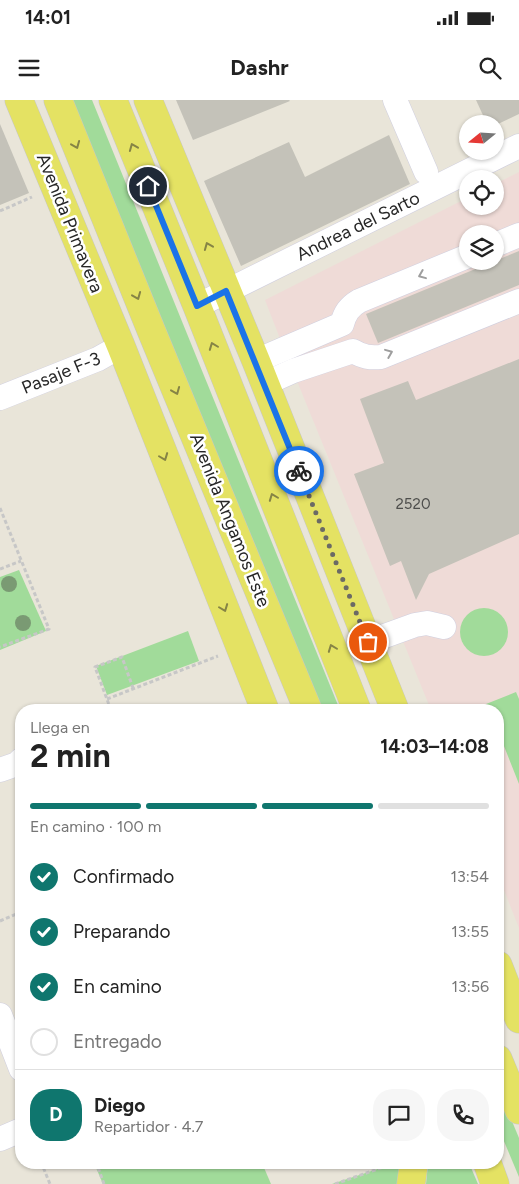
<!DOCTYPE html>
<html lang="es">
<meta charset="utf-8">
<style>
:root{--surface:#fff;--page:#f6f6f6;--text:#222;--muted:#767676;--line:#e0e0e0;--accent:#0f766e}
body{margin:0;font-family:Figtree,sans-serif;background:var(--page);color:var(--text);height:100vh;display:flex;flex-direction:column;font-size:19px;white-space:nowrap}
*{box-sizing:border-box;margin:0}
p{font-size:16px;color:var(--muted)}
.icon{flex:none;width:28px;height:28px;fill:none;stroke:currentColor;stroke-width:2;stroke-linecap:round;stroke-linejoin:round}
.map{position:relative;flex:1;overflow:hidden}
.side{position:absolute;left:15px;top:604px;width:489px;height:465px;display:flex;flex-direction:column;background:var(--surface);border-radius:20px;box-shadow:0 1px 4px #0004}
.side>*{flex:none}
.needle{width:32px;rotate:252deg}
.controls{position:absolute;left:459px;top:15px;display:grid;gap:10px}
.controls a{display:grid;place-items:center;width:45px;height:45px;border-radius:50%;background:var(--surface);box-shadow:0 1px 4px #0004;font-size:25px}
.pin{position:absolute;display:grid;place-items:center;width:42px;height:42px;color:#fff;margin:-21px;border:2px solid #fff;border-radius:50%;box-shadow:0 1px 5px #0007}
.courier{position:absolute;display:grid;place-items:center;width:50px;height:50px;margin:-25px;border:4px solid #1a73e8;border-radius:50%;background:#fff;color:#222;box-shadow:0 1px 6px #0007}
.head em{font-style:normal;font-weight:700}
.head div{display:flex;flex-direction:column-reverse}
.head{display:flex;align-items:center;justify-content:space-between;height:85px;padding:0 15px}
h1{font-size:32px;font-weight:700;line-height:38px}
.bar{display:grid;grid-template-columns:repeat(4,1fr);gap:8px 5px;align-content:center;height:60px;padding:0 15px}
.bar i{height:6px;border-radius:4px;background:var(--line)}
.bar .current{background:var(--accent)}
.bar p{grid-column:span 4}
.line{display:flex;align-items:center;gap:12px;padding:0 15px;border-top:1px solid var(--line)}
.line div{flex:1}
.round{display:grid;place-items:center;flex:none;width:52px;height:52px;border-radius:20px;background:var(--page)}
ol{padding:0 15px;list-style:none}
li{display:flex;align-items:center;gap:15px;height:55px}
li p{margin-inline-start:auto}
li .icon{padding:5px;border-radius:50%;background:var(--accent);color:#fff;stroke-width:4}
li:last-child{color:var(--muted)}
li i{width:28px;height:28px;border:2px solid var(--line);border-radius:50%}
.status{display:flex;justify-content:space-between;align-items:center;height:35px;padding:0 25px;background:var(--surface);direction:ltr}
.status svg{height:14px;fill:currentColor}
header{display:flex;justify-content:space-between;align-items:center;height:65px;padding:0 15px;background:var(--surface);font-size:22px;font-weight:700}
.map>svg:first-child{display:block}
</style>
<div class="status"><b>14:01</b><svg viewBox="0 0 49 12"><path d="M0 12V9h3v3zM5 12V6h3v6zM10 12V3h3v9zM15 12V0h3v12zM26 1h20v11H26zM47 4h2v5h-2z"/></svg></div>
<header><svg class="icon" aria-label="menu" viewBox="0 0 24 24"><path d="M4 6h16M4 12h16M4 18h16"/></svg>Dashr<svg class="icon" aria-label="search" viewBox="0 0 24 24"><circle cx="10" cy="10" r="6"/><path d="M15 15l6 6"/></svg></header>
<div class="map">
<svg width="519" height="1084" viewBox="0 0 519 1084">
<rect width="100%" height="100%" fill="#e9e5d9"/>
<path fill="#efdbd7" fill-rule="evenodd" d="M519 72V828L498 775V610H431L284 249 265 200 467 98 468 106H495V84ZM468 134H495V161H468Z"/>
<g fill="#a1db9a">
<path d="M72 0H92L340 610H321Z"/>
<path d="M19 470 46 531 0 550V477Z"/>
<circle cx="484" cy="532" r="24"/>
<path d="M188 531 199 561 107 595 96 566Z"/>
<path d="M516 592 519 599V684L498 631V610H489L486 604Z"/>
<path d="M498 988 519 1038V1077L498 1027Z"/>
<path d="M94 1063H262L271 1084H103Z"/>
<path d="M396 1063H401L399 1084H332Z"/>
<path d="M428 1063H469L478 1084H426Z"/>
</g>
<g fill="#c4c2b9">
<path d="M176 0H289L290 1 193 40Z"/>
<path d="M476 0H519V14L498 24H487Z"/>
<path d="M0 24 29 93 0 105Z"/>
<path d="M389 35 410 84 241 166 204 81 289 42 305 77Z"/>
<path d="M519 151V185L378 243 366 214Z"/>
<path d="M519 259V434L429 474 416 500 401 461 390 466 354 374 384 363 360 299 408 281 416 300Z"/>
</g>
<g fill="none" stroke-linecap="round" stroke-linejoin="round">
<defs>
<g id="minor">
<path d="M395 0 426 72"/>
<path d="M495 145 519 135"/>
<path d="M197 206 519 46"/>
<path d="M256 261 342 224C345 213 349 207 359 201L468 156"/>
<path d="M264 284 293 271 353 251C363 257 370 258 381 257L519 201"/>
<path d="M0 298 98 259 121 246"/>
<path d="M368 542 415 525 427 523 444 527"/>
<path d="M0 670 17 664 21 660"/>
<path d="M0 915 21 969"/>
<path d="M0 1039 21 1030"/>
</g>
<g id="major">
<path d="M19 0 121 246 265 610"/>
<path d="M58 0 151 230 308 610"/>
<path d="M113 0 197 206 357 610"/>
<path d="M148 0 256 261 395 610"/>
<path d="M498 865 519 919"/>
<path d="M498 959 519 1010"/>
<path d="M487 1062 495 1084"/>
<path d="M411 1084 414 1062"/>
</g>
</defs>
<use href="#minor" stroke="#d0cfdf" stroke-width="25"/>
<use href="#major" stroke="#c7c7c7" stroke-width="29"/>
<g stroke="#c7c7c7" stroke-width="3" stroke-dasharray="4 2.5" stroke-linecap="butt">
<path d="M0 111 32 97"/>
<path d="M0 408 49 529 0 547"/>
<path d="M0 469 21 461"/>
<path d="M107 599 218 556"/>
<path d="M111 610 95 567 122 557 133 588"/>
<path d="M0 821 21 812"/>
<path d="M41 1062 50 1084"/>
<path d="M96 1062 104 1084"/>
<path d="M335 1084 389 1065"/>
</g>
<use href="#minor" stroke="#fff" stroke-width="24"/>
<use href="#major" stroke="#e4e263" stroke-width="28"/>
</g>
<g fill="#7a9a73">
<circle cx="9" cy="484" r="8"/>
<circle cx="23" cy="523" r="8"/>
</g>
<defs><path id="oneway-chevron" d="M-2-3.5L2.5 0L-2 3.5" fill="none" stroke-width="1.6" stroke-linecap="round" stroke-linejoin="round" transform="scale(1.25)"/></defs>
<g stroke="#868445">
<use href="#oneway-chevron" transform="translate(76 45) rotate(68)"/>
<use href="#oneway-chevron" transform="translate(133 47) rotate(-112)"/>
<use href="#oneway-chevron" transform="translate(208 146) rotate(-112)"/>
<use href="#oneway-chevron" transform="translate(137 196) rotate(68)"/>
<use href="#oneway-chevron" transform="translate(213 246) rotate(-111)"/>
<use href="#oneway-chevron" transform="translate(176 291) rotate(68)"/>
<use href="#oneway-chevron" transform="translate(164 357) rotate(69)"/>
<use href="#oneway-chevron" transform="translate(273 397) rotate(-111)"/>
<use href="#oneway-chevron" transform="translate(224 508) rotate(69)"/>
<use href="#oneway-chevron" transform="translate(332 548) rotate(-111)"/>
</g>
<g stroke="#9e9e9e">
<use href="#oneway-chevron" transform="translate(422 175) rotate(158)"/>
<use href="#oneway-chevron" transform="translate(389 253) rotate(-22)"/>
</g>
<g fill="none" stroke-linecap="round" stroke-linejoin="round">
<path stroke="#6b6a65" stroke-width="5" stroke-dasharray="0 9" d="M299 371 368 542"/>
<path stroke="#1a73e8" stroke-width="6" d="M148 86 197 206 226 191 299 371"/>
</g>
<g text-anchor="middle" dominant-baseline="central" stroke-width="5" stroke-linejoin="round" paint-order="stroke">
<g font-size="15" fill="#4e4e4c">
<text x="413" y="404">2520</text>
</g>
<g font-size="18" fill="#272727" stroke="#fff">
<text transform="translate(70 123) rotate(68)">Avenida Primavera</text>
<text transform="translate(358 126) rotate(-26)">Andrea del Sarto</text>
<text transform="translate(61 273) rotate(-22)">Pasaje F-3</text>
<text transform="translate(230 420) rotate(68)">Avenida Angamos Este</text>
</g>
</g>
</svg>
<div class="controls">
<a><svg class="needle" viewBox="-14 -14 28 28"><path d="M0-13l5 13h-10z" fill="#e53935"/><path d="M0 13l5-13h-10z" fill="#767676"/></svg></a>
<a><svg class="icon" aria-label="locate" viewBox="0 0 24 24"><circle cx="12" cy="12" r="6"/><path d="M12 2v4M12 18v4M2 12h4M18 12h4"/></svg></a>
<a><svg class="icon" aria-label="layers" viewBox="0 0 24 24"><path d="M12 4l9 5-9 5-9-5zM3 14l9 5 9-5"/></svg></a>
</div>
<div class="pin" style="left:368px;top:542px;background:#ea580c"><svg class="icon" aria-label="bag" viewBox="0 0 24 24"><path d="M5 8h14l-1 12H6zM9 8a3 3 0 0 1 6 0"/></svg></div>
<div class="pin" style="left:148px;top:86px;background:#1f2937"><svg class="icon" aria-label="home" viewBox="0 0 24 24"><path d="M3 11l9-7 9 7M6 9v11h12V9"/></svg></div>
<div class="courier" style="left:299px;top:371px"><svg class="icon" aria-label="bike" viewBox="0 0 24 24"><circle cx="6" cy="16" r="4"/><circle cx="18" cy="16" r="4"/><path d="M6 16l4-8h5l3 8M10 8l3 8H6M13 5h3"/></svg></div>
<section class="side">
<div class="head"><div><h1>2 min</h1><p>Llega en</p></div><em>14:03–14:08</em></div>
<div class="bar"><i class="current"></i><i class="current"></i><i class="current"></i><i></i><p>En camino · 100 m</p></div>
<ol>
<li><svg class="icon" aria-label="check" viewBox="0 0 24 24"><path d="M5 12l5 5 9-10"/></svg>Confirmado<p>13:54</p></li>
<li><svg class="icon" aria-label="check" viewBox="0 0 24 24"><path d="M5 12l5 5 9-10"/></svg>Preparando<p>13:55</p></li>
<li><svg class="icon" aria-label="check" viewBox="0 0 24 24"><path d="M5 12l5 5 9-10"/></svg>En camino<p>13:56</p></li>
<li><i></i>Entregado</li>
</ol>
<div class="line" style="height:90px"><b class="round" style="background:var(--accent);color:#fff">D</b><div><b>Diego</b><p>Repartidor · 4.7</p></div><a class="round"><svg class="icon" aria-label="chat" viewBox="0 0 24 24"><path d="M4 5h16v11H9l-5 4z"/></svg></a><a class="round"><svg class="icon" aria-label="phone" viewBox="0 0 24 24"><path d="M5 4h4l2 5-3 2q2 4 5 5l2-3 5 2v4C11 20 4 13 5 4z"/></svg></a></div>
</section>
</div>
